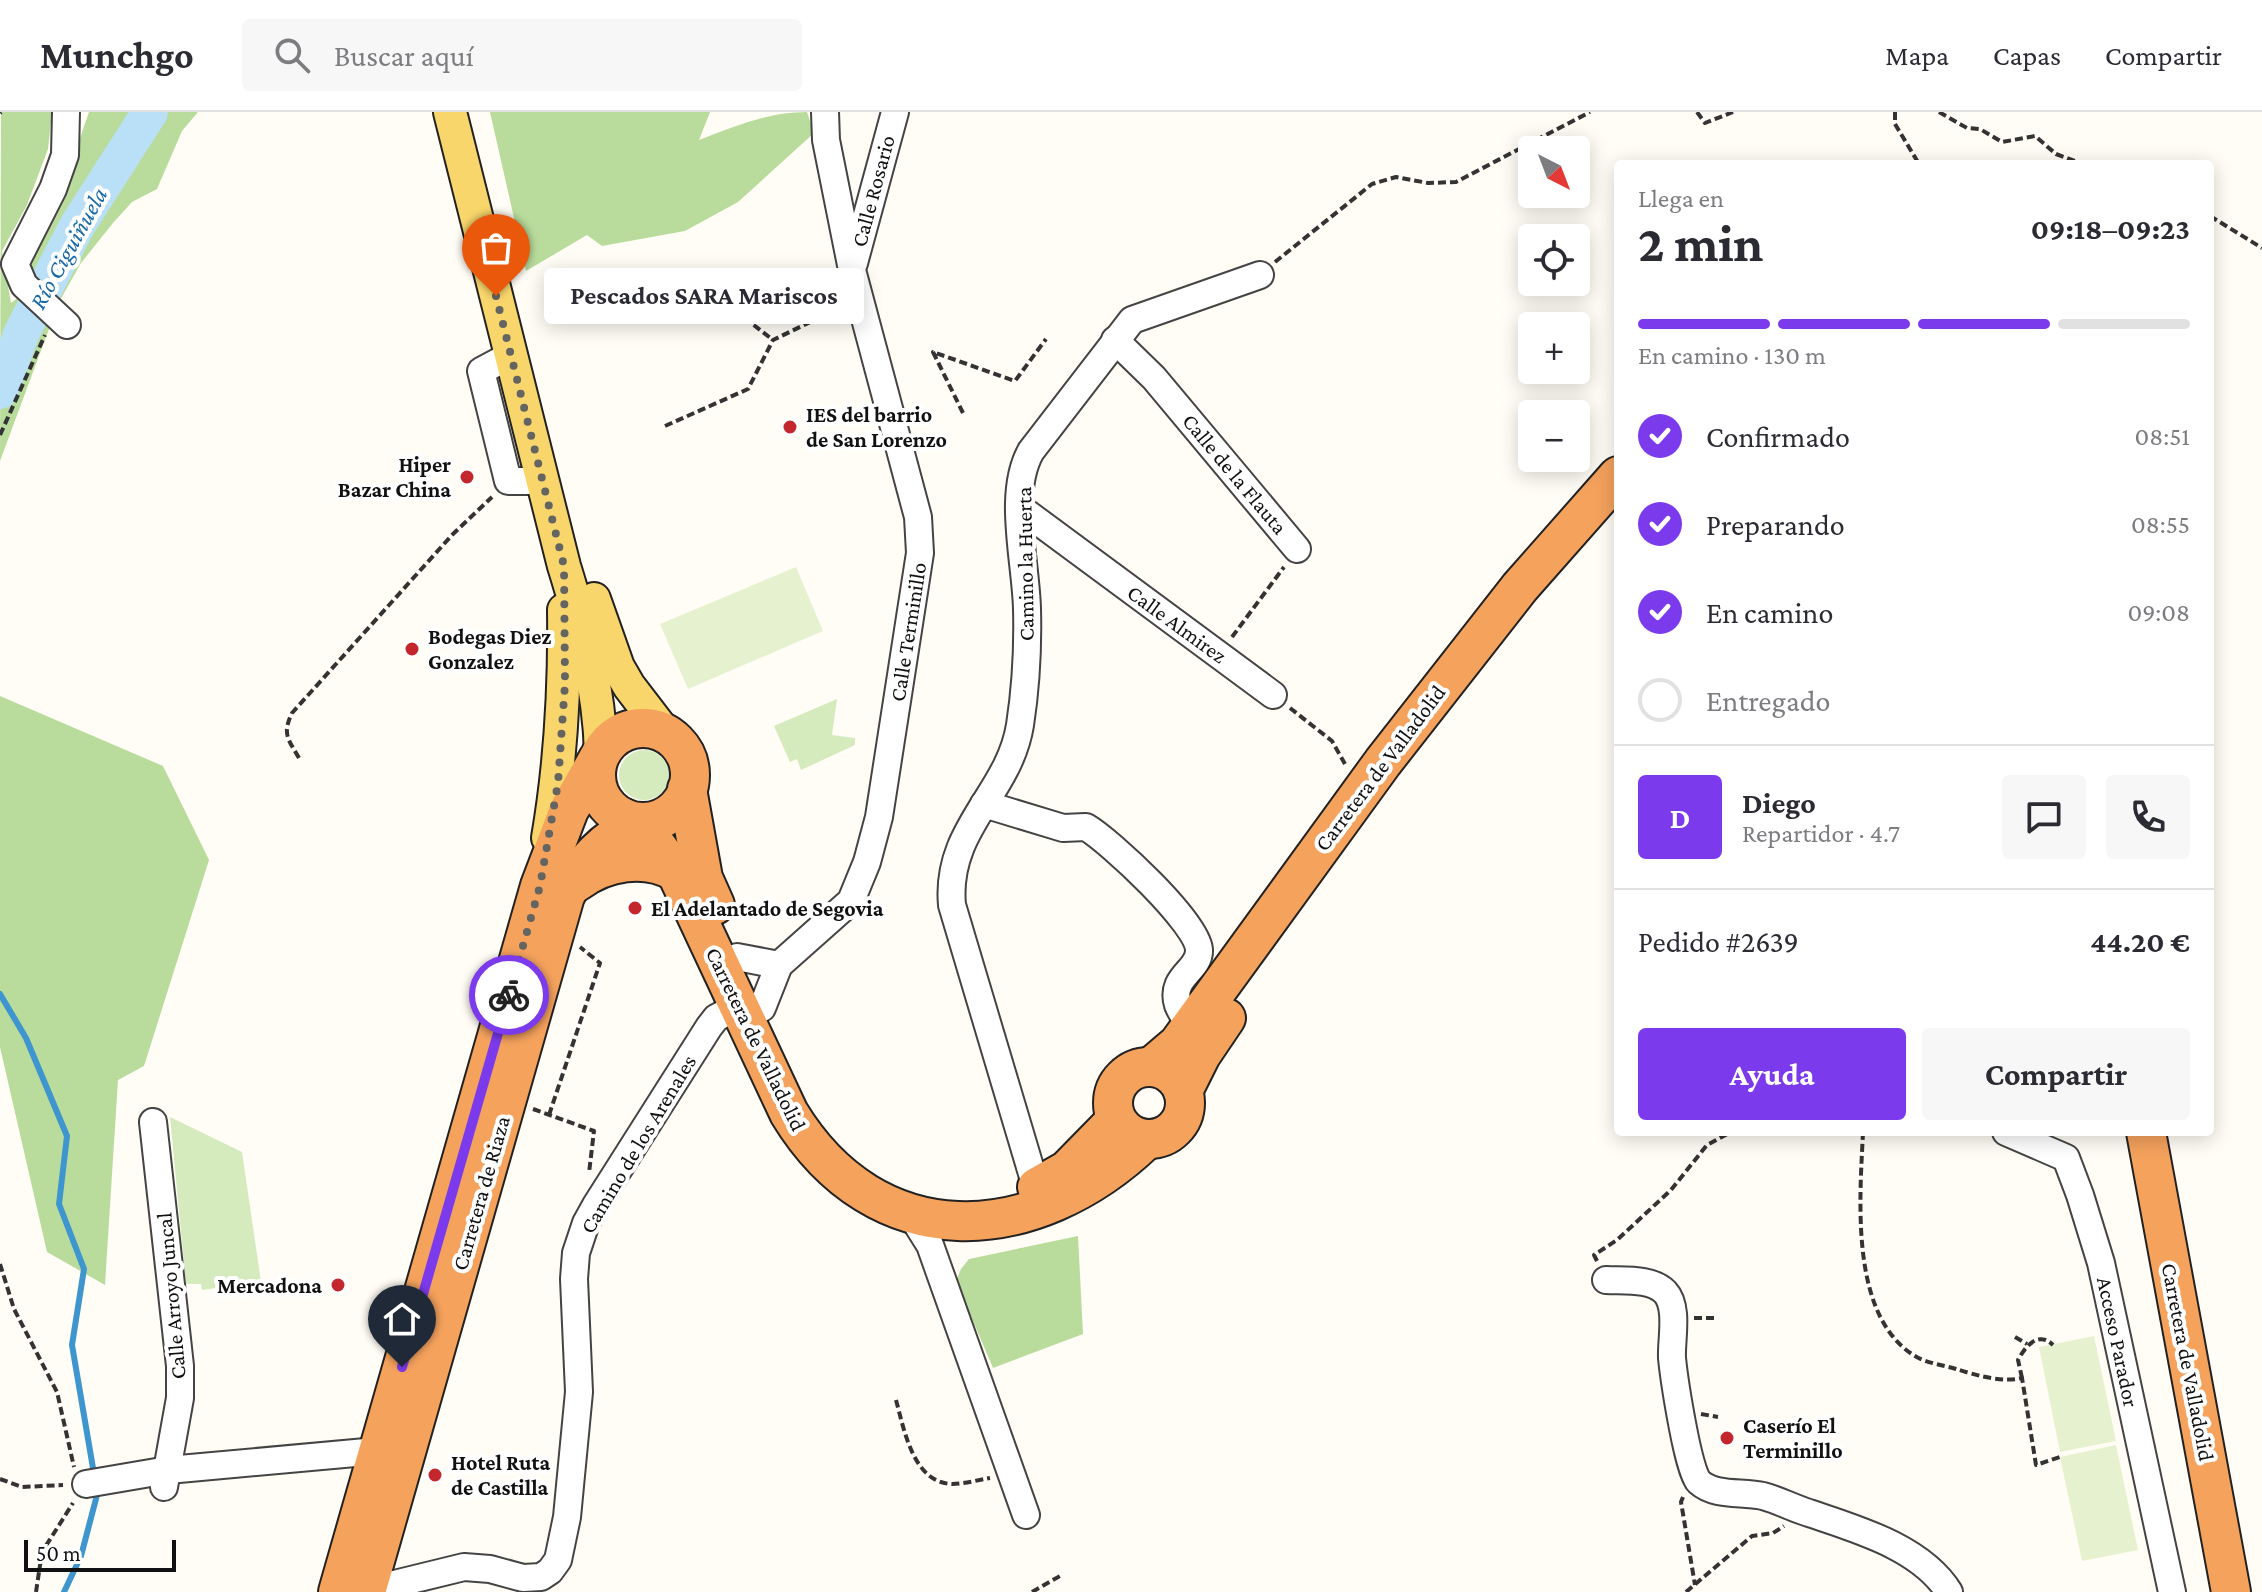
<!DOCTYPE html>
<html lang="es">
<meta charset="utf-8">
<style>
:root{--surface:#fff;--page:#f7f7f7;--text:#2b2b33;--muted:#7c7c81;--line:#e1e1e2;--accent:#7c3aed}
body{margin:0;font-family:"Crimson Pro",serif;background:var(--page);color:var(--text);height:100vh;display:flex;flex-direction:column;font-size:30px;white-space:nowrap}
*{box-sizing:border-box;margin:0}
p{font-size:26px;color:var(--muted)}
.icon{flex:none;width:44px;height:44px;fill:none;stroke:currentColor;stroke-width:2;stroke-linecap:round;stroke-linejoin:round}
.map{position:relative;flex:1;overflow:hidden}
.side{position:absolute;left:1614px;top:48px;width:600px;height:976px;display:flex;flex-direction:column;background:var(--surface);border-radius:8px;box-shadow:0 4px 20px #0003}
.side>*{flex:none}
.needle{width:52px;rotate:138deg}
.controls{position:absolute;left:1518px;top:24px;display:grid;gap:16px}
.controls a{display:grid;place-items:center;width:72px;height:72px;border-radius:8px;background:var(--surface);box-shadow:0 4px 20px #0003;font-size:40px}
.scale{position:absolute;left:24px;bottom:20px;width:152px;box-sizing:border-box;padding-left:8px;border:4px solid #111;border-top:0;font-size:22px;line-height:28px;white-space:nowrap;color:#111;-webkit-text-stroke:6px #fff;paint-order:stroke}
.pin{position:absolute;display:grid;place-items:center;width:68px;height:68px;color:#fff;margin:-82px -34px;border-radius:50% 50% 50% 0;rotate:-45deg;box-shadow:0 0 8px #0007}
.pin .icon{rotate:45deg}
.courier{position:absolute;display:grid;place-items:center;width:80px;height:80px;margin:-40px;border:6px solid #7c3aed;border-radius:50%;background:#fff;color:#222;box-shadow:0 2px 10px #0007}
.bubble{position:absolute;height:56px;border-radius:8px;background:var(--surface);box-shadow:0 4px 20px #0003;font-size:26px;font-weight:700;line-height:56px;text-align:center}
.overview em{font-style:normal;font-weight:700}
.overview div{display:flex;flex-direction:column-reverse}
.overview{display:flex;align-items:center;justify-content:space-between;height:136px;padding:0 24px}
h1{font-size:52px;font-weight:700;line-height:60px}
.bar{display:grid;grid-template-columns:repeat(4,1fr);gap:12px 8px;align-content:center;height:96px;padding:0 24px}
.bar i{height:10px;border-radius:6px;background:var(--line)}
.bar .active{background:var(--accent)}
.bar p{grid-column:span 4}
.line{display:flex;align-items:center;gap:20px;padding:0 24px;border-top:2px solid var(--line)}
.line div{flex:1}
.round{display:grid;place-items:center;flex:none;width:84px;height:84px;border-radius:8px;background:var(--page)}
ol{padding:0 24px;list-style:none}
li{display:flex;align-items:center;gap:24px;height:88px}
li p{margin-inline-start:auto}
li .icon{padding:8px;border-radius:50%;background:var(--accent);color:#fff;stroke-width:4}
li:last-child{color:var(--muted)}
li i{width:44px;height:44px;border:4px solid var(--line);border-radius:50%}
.primary-button{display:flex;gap:16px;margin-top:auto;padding:16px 24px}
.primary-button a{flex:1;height:92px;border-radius:8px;background:var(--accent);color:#fff;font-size:32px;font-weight:700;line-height:92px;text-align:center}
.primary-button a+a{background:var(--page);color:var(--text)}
header{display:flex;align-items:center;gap:48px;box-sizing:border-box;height:112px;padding:0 40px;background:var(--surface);border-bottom:2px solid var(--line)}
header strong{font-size:38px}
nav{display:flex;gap:44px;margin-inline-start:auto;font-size:28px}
.search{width:560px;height:72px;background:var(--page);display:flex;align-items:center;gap:20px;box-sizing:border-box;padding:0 28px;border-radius:8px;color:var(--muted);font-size:30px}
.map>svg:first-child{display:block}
</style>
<header>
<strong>Munchgo</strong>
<div class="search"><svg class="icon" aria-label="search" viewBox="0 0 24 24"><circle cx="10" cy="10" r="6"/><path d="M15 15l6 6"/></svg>Buscar aquí</div>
<nav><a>Mapa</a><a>Capas</a><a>Compartir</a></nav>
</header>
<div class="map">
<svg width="2262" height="1480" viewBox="0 0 2262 1480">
<rect width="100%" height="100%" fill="#fffdf5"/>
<g fill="#d5ebbd">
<path d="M837 587 832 623 855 626V633L801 658 797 647 790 650 774 614Z"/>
<circle cx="644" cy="663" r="25"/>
<path d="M170 1005 242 1040 261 1170 202 1178 201 1172H186Z"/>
</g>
<g fill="#b9dc9c">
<path d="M1 0H52L48 37 27 93 2 139 11 191 30 176C15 145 54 100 65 72 74 48 80 24 89 0H198L182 19 157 77 132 90 113 111 81 151 59 190 0 349Z"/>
<path d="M490 0H710L699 28C736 14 768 0 807 0L814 21 738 90 685 119 602 134 587 123 526 159Z"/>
<path d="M0 584 163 654 209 748 144 954 118 968 105 1173 47 1140 0 935Z"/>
<path d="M1078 1124 1083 1222 993 1256 956 1169 961 1157 969 1147Z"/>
</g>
<g fill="#e6f2cf">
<path d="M796 455 823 519 688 577 660 512Z"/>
<path d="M2094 1224 2116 1329 2060 1340 2039 1235Z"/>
<path d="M2116 1333 2138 1438 2082 1449 2060 1345Z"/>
</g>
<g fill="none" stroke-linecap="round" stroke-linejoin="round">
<g stroke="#3f96cf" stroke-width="6">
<path d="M0 882 26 926 67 1024 59 1092 84 1157 72 1233 94 1362"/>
<path d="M64 1480 81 1444 97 1383 96 1377"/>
</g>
<path stroke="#b9e0f7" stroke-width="36" d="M0 279 22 220 77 114 150 0"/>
<defs>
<g id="minor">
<path d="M66 0 65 43 53 77 15 152 24 173 67 213"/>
<path d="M854 151 895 0"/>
<path d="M1115 228 1154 266 1297 437"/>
<path d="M511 243 481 259 508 369H544"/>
<path d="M1020 396 1273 583"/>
<path d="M984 692 1063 716 1086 715C1110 729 1198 811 1199 838 1200 859 1169 864 1178 893 1181 900 1186 908 1190 915"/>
<path d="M737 845 779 853"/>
<path d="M762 896 779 853 851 789 867 750 879 705 920 441 918 405 852 158 826 28 825 0"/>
<path d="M153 1010 180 1254V1286L164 1375"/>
<path d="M2006 1020 2066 1046 2080 1083 2101 1151 2172 1480"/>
<path d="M1036 1075 952 793C945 716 1009 682 1020 613 1026 574 1028 535 1027 497 1026 450 1007 381 1031 339L1132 208 1260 163"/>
<path d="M910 1101 930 1133 1026 1403"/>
<path d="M1606 1168C1625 1169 1651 1166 1665 1180 1679 1195 1671 1228 1672 1246 1674 1266 1688 1360 1699 1370 1716 1385 1742 1379 1763 1384 1778 1388 1793 1396 1809 1401 1856 1417 1921 1435 1949 1480"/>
<path d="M86 1372 168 1358 377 1339"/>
<path d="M366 1479 464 1455 490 1457 523 1466 541 1465 550 1459 558 1448 567 1405 579 1280 574 1167 576 1141 586 1111 596 1093 709 915 716 906 738 894"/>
</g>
<g id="major">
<path d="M450 0 564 454C583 515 599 576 601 640"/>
<path d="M594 487 618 555 629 574 665 621"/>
<path d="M548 726C561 650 565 575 564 498"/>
</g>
<g id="highway">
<circle cx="643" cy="663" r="47"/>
<path d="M687 677 703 766 715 793"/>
<path d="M624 706 653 729 676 760 789 1001C876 1144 1033 1137 1146 1028"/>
<path d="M577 770C605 749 645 742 676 760"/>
<circle cx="1149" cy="991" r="36"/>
<path d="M1151 955 1178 932 1383 650 1520 475 1618 364"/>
<path d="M1183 979 1201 943 1226 906"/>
<path d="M2146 1020 2231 1480"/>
<path d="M1037 1075 1067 1058 1116 1008"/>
<path d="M338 1480 540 774 569 698 598 647"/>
<path d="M366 1480 565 784C581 751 606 726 639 710"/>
</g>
</defs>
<use href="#minor" stroke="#444" stroke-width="30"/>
<use href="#major" stroke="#222" stroke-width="36"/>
<use href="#highway" stroke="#222" stroke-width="42"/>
<g stroke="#333" stroke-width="4" stroke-dasharray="8 4" stroke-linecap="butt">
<path d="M1697 0 1705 11 1733 0"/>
<path d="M1895 0V12L1919 52"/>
<path d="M1939 0 1967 16 1980 17 2002 30 2035 24 2056 42 2083 52"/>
<path d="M0 1 1 0"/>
<path d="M2210 104 2262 136"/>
<path d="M1275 150 1372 72 1396 65 1428 71 1456 70 1590 0"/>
<path d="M594 174 648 179 728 193 773 228"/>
<path d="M963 301 933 240 1015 269 1046 227"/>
<path d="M665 314 748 277 773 228 839 196"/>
<path d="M0 323 45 223"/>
<path d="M1232 525 1284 455"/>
<path d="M1290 596 1332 629 1345 652"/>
<path d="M299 646C288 627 282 622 292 601L452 423 492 385"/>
<path d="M533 997 594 1019 589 1061"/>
<path d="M549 1003 600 851 580 835"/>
<path d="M1863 1020C1860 1086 1849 1204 1915 1244 1926 1251 1943 1253 1956 1257 1975 1263 2002 1271 2022 1266L2036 1353 2060 1345"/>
<path d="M1597 1149 1594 1143 1617 1128 1671 1078 1707 1033 1731 1020"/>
<path d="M0 1152 14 1197 57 1280 74 1355"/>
<path d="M1694 1206H1714"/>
<path d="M2015 1225 2027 1232"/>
<path d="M2022 1266 2018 1248C2025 1235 2038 1218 2053 1233"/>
<path d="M896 1288C904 1317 913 1371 952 1372 964 1372 978 1368 990 1366"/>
<path d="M1701 1302 1718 1305"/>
<path d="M0 1367 22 1375 63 1373"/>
<path d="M1683 1385 1681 1390 1695 1473"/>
<path d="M36 1480 42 1440 73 1391"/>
<path d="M1032 1480 1060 1464"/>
<path d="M1686 1480 1752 1424 1773 1421 1784 1414"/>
</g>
<use href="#minor" stroke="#fff" stroke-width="26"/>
<use href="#major" stroke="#f9d66b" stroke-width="32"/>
<use href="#highway" stroke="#f5a25d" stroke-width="38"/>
</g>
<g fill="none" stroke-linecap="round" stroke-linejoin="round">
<path stroke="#646461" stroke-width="8" stroke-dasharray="0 14.4" d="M496 184 564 454 565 572 558 671 540 774 509 883"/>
<path stroke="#7c3aed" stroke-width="10" d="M402 1255 509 883"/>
</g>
<g fill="#c4262e" stroke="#fff" stroke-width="3">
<circle cx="790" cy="315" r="8"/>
<circle cx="467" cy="365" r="8"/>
<circle cx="412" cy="537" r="8"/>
<circle cx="635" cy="796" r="8"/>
<circle cx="338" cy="1173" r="8"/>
<circle cx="1727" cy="1326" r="8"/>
<circle cx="435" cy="1363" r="8"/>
</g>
<g text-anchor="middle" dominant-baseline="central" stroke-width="8" stroke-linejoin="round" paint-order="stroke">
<g font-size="22" fill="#111" stroke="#fff">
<text transform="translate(873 79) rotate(-75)">Calle Rosario</text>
<text transform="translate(1235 362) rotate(50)">Calle de la Flauta</text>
<text transform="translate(1025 452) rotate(-91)">Camino la Huerta</text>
<text transform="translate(1177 512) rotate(36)">Calle Almirez</text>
<text transform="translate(908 520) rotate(-81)">Calle Terminillo</text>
<text transform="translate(1380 656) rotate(-53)">Carretera de Valladolid</text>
<text transform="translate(756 927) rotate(64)">Carretera de Valladolid</text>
<text transform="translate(638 1032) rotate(-59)">Camino de los Arenales</text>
<text transform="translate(481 1081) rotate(-74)">Carretera de Riaza</text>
<text transform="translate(171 1184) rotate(-95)">Calle Arroyo Juncal</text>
<text transform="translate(2118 1230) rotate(78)">Acceso Parador</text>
<text transform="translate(2188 1250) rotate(79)">Carretera de Valladolid</text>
</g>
<g font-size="22" font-weight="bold" fill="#111" stroke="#fff" text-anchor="start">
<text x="806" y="302">IES del barrio<tspan x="806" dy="25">de San Lorenzo</tspan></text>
<text x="451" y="352" text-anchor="end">Hiper<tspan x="451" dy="25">Bazar China</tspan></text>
<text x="428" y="524">Bodegas Diez<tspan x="428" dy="25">Gonzalez</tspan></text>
<text x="651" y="796">El Adelantado de Segovia</text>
<text x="322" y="1173" text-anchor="end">Mercadona</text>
<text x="1743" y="1313">Caserío El<tspan x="1743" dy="25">Terminillo</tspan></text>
<text x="451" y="1350">Hotel Ruta<tspan x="451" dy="25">de Castilla</tspan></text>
</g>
<g font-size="24" font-style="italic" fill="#1768a6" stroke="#fff">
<text transform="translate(68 136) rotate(-61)">Río Ciguiñuela</text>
</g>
</g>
</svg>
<div class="controls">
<a><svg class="needle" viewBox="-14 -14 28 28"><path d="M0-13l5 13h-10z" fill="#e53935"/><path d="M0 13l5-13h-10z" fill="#7c7c81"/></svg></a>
<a><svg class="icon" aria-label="locate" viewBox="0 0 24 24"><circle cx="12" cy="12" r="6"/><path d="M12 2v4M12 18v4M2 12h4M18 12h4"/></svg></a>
<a>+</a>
<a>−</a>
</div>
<div class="scale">50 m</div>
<div class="pin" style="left:496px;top:184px;background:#ea580c"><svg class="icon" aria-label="bag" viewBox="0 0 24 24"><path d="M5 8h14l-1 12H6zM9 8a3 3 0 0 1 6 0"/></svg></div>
<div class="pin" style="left:402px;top:1255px;background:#1f2937"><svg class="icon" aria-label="home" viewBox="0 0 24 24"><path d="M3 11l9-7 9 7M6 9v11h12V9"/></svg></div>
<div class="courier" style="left:509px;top:883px"><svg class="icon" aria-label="bike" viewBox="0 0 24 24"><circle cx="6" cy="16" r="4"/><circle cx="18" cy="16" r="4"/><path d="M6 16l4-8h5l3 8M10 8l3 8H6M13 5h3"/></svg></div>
<div class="bubble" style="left:544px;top:156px;width:320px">Pescados SARA Mariscos</div>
<section class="side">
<div class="overview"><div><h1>2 min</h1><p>Llega en</p></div><em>09:18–09:23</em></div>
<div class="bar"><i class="active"></i><i class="active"></i><i class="active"></i><i></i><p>En camino · 130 m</p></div>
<ol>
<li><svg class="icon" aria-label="check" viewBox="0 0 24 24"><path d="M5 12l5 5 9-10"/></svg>Confirmado<p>08:51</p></li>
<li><svg class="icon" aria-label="check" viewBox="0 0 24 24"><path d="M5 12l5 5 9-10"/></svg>Preparando<p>08:55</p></li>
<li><svg class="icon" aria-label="check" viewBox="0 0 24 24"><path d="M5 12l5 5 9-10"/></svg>En camino<p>09:08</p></li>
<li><i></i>Entregado</li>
</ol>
<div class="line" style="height:144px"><b class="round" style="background:var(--accent);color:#fff">D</b><div><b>Diego</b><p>Repartidor · 4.7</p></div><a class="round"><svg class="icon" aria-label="chat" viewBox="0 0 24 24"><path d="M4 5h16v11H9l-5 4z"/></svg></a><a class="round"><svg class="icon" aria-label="phone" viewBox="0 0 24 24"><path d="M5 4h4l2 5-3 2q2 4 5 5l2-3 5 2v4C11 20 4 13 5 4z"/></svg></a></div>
<div class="line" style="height:104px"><div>Pedido #2639</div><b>44.20 €</b></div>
<div class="primary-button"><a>Ayuda</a><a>Compartir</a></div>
</section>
</div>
